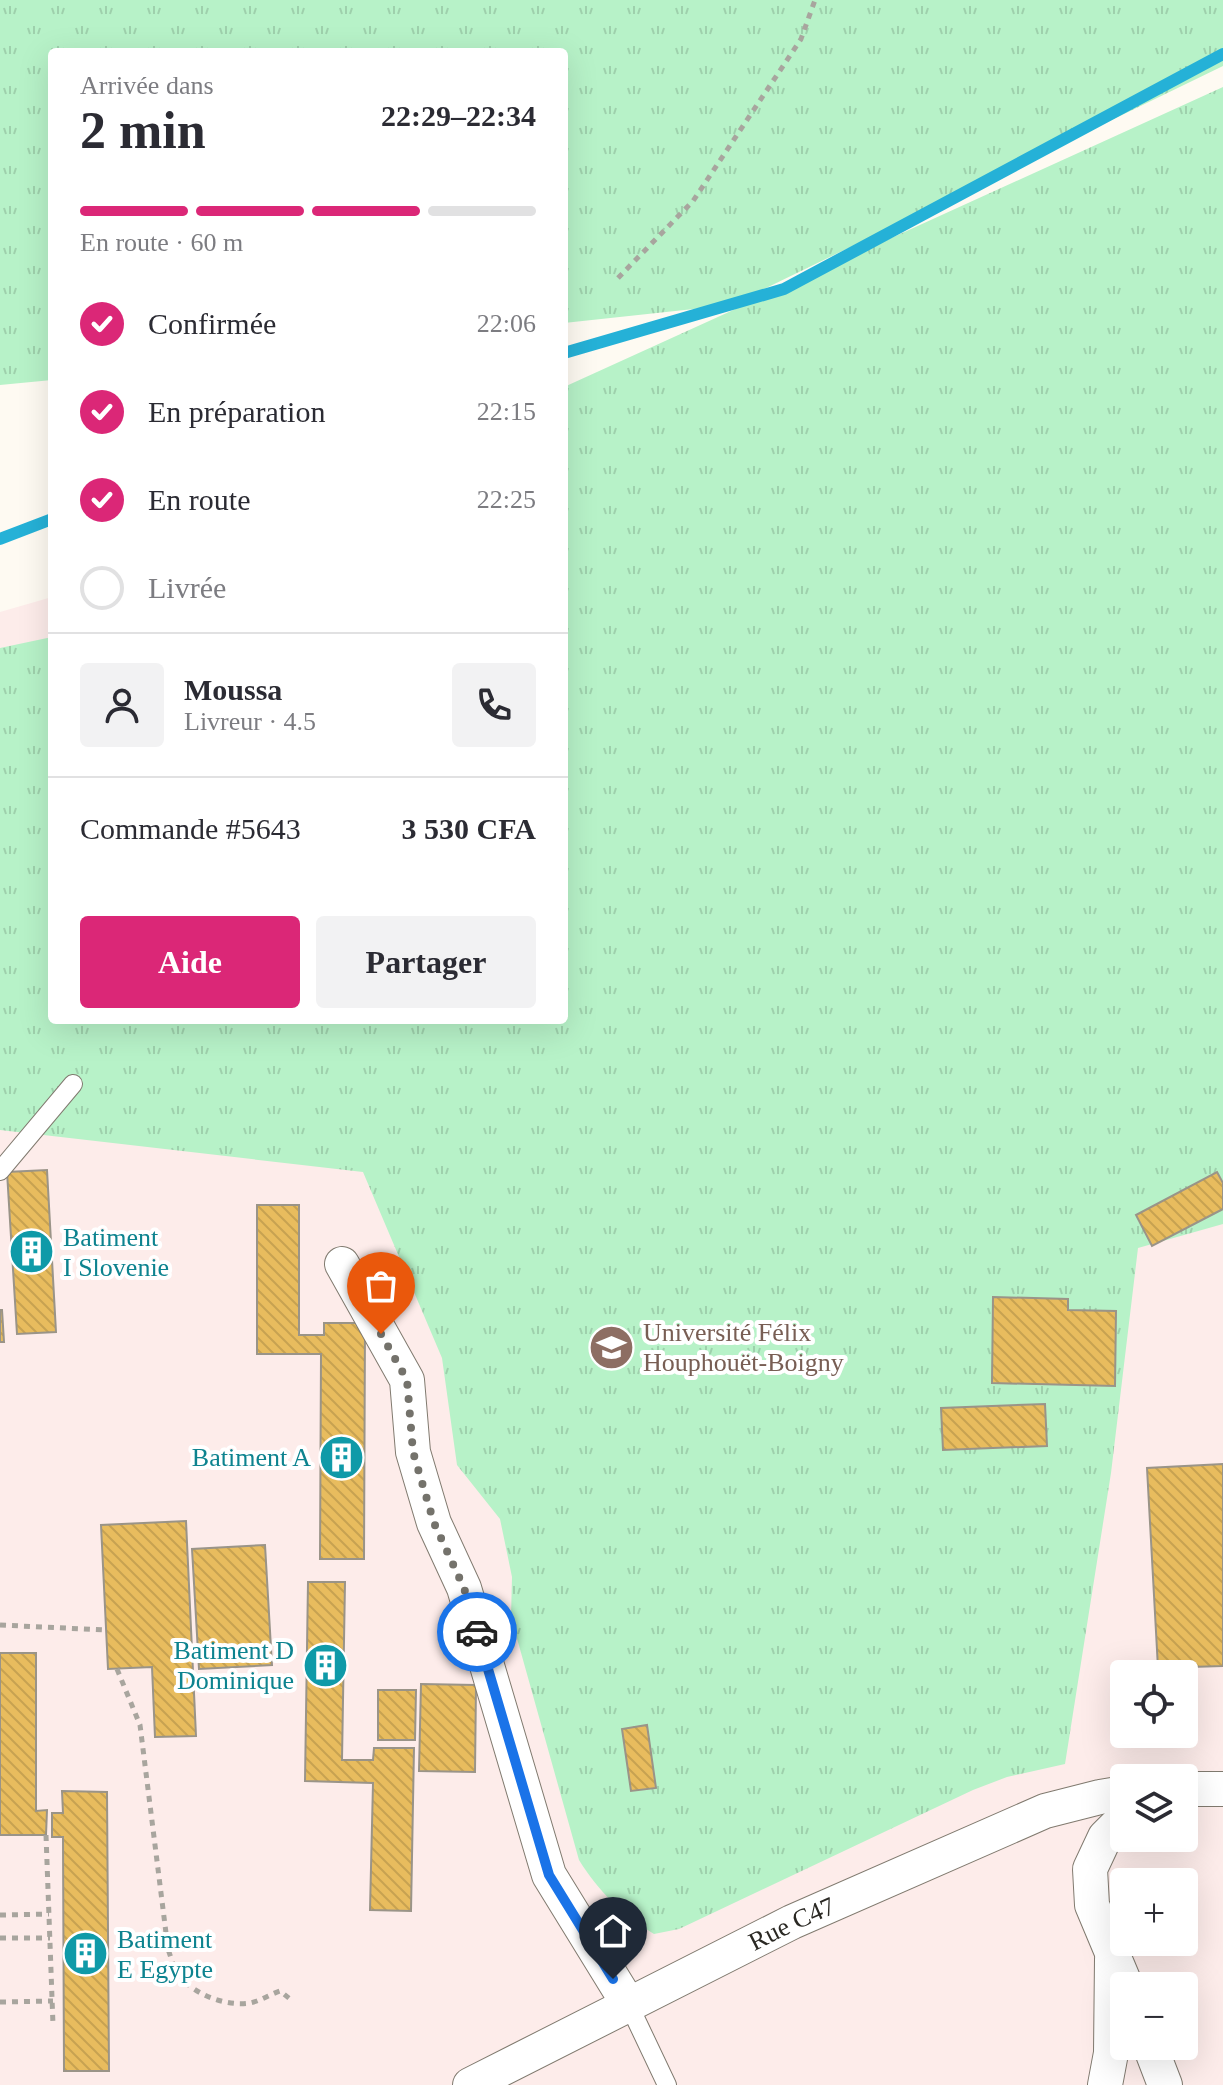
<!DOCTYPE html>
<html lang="fr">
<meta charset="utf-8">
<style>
:root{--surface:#fff;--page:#f2f2f3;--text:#2b2b33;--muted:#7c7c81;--line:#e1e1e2;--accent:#db2777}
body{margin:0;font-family:Georgia,serif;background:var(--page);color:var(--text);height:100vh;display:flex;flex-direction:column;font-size:30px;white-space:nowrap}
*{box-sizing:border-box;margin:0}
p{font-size:26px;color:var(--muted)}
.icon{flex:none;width:44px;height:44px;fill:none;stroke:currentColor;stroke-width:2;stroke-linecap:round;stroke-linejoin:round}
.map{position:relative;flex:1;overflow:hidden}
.panel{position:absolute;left:48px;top:48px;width:520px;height:976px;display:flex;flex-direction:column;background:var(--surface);border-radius:8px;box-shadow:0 8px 32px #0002}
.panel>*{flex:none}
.controls{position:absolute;left:1110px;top:1660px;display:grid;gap:16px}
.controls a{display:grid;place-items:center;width:88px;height:88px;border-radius:8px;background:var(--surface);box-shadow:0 8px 32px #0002;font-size:40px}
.pin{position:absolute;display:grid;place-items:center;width:68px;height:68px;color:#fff;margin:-82px -34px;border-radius:50% 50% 50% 0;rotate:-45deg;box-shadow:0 0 8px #0007}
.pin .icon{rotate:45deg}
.courier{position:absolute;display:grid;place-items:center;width:80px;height:80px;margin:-40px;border:6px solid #1a73e8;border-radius:50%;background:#fff;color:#222;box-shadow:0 2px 10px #0007}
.overview em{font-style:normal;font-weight:800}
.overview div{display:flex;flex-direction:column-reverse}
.overview{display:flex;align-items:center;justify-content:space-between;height:136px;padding:0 32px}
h1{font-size:52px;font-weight:800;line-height:60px}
.bar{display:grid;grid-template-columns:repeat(4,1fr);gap:12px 8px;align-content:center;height:96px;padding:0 32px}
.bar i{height:10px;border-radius:6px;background:var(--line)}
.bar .current{background:var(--accent)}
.bar p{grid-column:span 4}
.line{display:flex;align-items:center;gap:20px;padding:0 32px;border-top:2px solid var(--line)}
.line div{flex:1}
.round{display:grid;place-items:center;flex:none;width:84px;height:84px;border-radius:8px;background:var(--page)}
ol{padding:0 32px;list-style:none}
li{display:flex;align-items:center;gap:24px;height:88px}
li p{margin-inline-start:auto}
li .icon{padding:8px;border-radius:50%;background:var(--accent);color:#fff;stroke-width:4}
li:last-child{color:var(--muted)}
li i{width:44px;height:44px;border:4px solid var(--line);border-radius:50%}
.cta{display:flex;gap:16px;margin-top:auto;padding:16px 32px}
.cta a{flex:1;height:92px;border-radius:8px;background:var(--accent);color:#fff;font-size:32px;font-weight:800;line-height:92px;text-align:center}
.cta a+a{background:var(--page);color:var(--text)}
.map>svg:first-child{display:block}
</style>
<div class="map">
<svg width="1223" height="2085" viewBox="0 0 1223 2085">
<defs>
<pattern id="grass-tufts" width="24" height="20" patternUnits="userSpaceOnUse" patternTransform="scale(2)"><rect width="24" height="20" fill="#b7f2c8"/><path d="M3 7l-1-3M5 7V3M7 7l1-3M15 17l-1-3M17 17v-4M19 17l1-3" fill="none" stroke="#9ed0ac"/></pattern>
<pattern id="building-back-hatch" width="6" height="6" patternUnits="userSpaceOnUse" patternTransform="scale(2)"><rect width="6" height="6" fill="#e8bc5e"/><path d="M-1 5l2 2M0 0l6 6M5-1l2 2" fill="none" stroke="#c7a251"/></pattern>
</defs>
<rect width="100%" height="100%" fill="#fefaf2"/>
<path fill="#fdecea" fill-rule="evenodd" d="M1223 125V2085H0V612L52 597V1020H564ZM1124 1674H1184V1734H1124ZM1124 1778H1184V1838H1124ZM1124 1882H1184V1942H1124ZM1124 1986H1184V2046H1124Z"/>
<g fill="url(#grass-tufts)">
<path d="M0 0H1223V66L731 305 564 323V52H52V380L0 385Z"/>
<path d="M1223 87V1224L1138 1248 1111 1473 1065 1764 1007 1777 973 1790 679 1929 654 1934C622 1914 599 1892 579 1860L511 1617 512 1577 500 1519 457 1465 442 1358 363 1172 0 1130V648L52 637V1020H564V387Z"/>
</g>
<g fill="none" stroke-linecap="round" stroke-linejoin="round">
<g stroke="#25b1d7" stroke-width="12">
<path d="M564 353 784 289 1223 54"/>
<path d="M0 539 52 519"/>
</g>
</g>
<g fill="url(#building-back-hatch)" stroke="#9a9488" stroke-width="2">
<path d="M47 1170 56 1332 17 1334 7 1172Z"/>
<path d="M1217 1172 1223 1183V1209L1152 1246 1136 1215Z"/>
<path d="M257 1205H299V1335H324V1323H365L364 1559H320L321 1354H257Z"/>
<path d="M993 1297 1068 1299V1310L1116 1311 1115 1386 992 1383Z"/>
<path d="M0 1310H2L4 1342H0Z"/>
<path d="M1045 1404 1047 1446 943 1450 941 1408Z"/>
<path d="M1223 1464V1666L1158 1668 1147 1468Z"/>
<path d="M186 1521 196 1736 155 1737 152 1667 108 1669 101 1525Z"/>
<path d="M265 1545 272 1665 199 1669 192 1549Z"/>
<path d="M308 1582H345L342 1760H373L374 1748H414L411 1911 370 1910 373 1783 305 1781Z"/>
<path d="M0 1653H36V1811L47 1810 46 1835H0Z"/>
<path d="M421 1684 476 1685 475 1772 419 1771Z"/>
<path d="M378 1690H416L415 1740H378Z"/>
<path d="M647 1725 656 1788 631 1791 622 1729Z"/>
<path d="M62 1791 107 1792 109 2071H64L63 1837H52V1813H63Z"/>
</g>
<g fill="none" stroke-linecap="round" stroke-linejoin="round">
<defs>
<g id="lane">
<path d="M0 1171 73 1084"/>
<path d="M629 2005 667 2085"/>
</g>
<g id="street">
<path d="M342 1264 407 1380 413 1452 434 1523 464 1588 549 1875 629 2005"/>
<path d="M1184 1789H1223"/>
<path d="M1124 1818 1105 1837 1090 1869 1092 1905 1126 1986"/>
<path d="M1150 2046 1165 2085"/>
<path id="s1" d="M470 2085 792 1922 1045 1811 1100 1797 1124 1793"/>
<path d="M1105 2085 1111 2053 1112 1959"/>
</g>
</defs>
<use href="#lane" stroke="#807a6f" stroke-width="20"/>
<use href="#street" stroke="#807a6f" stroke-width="36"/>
<g stroke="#a8a59e" stroke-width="5" stroke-dasharray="6 6" stroke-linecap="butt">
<path d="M618 278 693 201 801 39 815 0"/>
<path d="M0 1625 106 1630"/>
<path d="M117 1669 140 1725 168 1949C170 1955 172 1961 174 1967 186 1992 223 2007 250 2003 260 2001 271 1994 280 1991L290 1999"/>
<path d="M46 1835 53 2025"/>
<path d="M0 1915 49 1914"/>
<path d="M0 1938H50"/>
<path d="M0 2002 53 2001"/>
</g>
<use href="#lane" stroke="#fff" stroke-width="18"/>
<use href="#street" stroke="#fff" stroke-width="34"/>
</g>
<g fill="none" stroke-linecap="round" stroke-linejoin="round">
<path stroke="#74726b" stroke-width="8" stroke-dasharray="0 14.4" d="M381 1334 407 1380 413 1452 434 1523 464 1588 477 1632"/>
<path stroke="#1a73e8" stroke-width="10" d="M477 1632 549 1875 613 1979"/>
</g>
<defs>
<symbol id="building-disc" viewBox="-11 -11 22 22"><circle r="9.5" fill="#0f9aa8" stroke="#fff"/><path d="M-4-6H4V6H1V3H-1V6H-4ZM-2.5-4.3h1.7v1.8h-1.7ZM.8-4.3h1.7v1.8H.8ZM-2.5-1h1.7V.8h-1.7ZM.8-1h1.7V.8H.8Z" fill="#fff"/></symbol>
<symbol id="university-disc" viewBox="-11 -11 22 22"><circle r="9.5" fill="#8d6e63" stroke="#fff"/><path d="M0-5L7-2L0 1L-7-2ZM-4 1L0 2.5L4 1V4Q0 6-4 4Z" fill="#fff"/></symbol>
</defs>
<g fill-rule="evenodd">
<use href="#building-disc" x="6" y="1226" width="51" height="51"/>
<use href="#university-disc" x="586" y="1322" width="51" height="51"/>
<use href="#building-disc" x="316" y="1432" width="51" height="51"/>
<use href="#building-disc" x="300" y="1640" width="51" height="51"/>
<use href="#building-disc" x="60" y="1928" width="51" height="51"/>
</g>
<g text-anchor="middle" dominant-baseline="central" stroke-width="8" stroke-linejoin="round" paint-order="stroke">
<g font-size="26" fill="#0d838f" stroke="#fff" text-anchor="start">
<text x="63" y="1237">Batiment<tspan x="63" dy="30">I Slovenie</tspan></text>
<text x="311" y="1457" text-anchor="end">Batiment A</text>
<text x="294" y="1650" text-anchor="end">Batiment D<tspan x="294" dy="30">Dominique</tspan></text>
<text x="117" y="1939">Batiment<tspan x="117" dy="30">E Egypte</tspan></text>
</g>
<g font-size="26" fill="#785e54" stroke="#fff" text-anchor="start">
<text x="643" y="1332">Université Félix<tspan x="643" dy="30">Houphouët-Boigny</tspan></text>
</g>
<g font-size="26" fill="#2a2823" stroke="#fff">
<text stroke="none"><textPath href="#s1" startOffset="360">Rue C47</textPath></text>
</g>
</g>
</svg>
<div class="controls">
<a><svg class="icon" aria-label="locate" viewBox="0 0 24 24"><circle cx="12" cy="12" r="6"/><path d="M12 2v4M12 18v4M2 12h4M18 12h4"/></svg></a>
<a><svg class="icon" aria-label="layers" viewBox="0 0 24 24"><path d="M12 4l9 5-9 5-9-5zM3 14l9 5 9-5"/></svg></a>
<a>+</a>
<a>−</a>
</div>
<div class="pin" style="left:381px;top:1334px;background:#ea580c"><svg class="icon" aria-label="bag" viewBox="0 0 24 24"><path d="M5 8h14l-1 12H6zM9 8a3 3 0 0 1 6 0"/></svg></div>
<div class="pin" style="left:613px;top:1979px;background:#1f2937"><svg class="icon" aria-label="home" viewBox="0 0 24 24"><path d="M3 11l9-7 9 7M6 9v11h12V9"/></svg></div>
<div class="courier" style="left:477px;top:1632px"><svg class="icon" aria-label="car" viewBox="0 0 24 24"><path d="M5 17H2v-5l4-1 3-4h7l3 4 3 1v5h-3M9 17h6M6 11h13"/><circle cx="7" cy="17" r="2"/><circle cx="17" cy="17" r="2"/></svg></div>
<section class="panel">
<div class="overview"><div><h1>2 min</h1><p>Arrivée dans</p></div><em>22:29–22:34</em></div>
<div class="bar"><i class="current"></i><i class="current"></i><i class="current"></i><i></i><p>En route · 60 m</p></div>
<ol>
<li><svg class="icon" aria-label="check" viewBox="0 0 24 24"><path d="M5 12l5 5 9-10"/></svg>Confirmée<p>22:06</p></li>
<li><svg class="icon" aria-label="check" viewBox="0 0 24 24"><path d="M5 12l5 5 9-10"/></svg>En préparation<p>22:15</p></li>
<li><svg class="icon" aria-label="check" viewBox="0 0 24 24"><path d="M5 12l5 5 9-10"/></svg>En route<p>22:25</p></li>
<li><i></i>Livrée</li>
</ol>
<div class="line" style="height:144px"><a class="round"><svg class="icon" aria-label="person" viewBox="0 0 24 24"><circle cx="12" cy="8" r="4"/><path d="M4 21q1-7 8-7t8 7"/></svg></a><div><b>Moussa</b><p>Livreur · 4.5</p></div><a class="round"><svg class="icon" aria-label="phone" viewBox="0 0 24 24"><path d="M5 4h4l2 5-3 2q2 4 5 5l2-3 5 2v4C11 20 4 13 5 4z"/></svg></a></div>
<div class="line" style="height:104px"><div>Commande #5643</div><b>3 530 CFA</b></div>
<div class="cta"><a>Aide</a><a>Partager</a></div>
</section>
</div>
